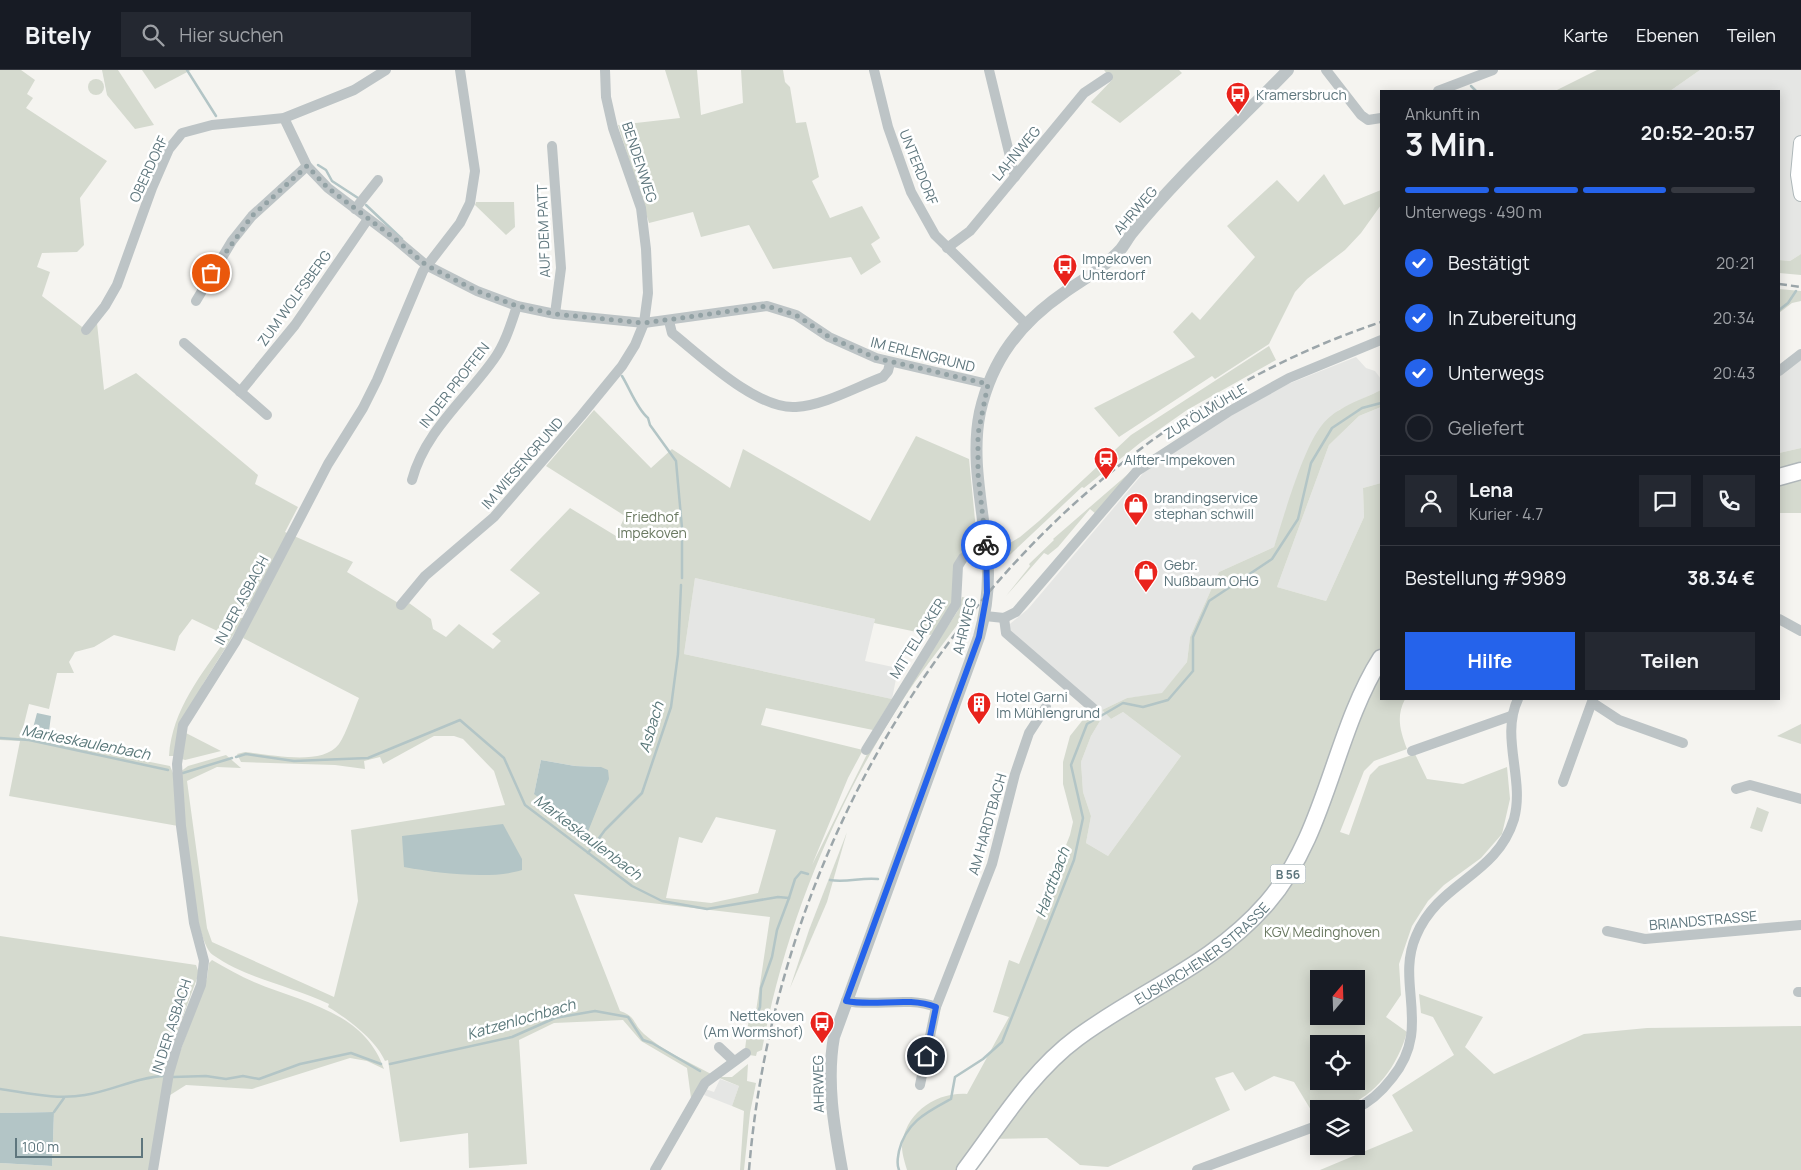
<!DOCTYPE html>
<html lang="de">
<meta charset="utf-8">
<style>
:root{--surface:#171b24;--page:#242831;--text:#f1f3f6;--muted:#9ea1a6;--line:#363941;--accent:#2563eb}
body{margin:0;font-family:Manrope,sans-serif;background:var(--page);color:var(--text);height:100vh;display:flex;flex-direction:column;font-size:19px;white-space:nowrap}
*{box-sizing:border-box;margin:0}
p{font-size:16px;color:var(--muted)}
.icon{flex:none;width:28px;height:28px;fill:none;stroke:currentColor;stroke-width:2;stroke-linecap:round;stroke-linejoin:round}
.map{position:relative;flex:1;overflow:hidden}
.panel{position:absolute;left:1380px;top:20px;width:400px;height:610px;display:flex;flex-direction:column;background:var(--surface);border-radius:0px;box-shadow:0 2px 12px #0003}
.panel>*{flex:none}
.needle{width:32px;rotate:19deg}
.tools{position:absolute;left:1310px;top:900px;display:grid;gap:10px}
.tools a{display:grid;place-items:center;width:55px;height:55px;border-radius:0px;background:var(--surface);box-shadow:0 2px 12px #0003;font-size:25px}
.scale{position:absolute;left:15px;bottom:12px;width:128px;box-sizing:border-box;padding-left:5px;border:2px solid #5e767d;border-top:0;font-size:14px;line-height:18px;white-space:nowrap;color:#5e767d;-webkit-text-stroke:4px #fff;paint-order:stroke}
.pin{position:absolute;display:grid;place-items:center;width:42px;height:42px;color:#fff;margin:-21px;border:2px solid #fff;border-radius:50%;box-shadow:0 1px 5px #0007}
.courier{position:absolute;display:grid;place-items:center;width:50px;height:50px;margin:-25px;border:4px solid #2563eb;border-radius:50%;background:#fff;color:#222;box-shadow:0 1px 6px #0007}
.overview em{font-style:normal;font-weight:700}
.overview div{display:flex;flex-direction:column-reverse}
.overview{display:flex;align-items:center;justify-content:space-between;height:85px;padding:0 25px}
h1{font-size:32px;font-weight:700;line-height:38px}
.bar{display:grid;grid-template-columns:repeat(4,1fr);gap:8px 5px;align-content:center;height:60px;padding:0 25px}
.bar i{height:6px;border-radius:4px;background:var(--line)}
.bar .current{background:var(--accent)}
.bar p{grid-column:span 4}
.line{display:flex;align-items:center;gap:12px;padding:0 25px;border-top:1px solid var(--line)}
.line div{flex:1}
.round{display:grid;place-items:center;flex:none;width:52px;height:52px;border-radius:0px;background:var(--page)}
ol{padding:0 25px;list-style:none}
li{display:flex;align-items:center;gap:15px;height:55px}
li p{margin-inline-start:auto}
li .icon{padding:5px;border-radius:50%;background:var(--accent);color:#fff;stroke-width:4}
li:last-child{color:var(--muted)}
li i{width:28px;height:28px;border:2px solid var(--line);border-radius:50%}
.button{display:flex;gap:10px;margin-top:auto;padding:10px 25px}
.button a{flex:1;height:58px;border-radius:0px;background:var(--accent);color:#fff;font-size:20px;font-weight:700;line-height:58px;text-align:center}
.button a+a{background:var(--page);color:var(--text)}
header{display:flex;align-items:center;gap:30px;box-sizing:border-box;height:70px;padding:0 25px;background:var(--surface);border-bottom:1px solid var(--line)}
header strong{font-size:24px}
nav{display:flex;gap:28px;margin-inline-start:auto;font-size:18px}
.search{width:350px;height:45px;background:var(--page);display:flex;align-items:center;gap:12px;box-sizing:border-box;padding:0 18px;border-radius:0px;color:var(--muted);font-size:19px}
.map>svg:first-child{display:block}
</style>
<header>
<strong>Bitely</strong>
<div class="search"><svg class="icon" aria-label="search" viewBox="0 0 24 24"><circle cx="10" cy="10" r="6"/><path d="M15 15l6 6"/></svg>Hier suchen</div>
<nav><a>Karte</a><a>Ebenen</a><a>Teilen</a></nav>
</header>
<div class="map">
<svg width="1801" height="1100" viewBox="0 0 1801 1100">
<rect width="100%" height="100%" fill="#f5f4f0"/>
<g fill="#e5e6e4">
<path d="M1700 0H1801V184L1790 191 1779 190V21H1670Z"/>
<path d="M1356 287 1366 298 1375 301 1381 309V320L1339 340 1306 386 1274 477 1219 502 1190 567 1187 592 1162 624 1127 628 1102 640 1111 649 1123 642 1181 686 1108 786 1086 773 1091 746 1083 722 1081 692 1091 666 1100 651 1089 642 1092 638 1005 558 1028 539 1145 401 1226 348 1288 314Z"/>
<path d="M1801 287V378L1779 383V304Z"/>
<path d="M1381 337V413L1363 418 1364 447 1326 531 1277 517 1329 375 1359 346Z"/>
<path d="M695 508 875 549 865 591 907 600 896 609 892 629 684 584Z"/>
<path d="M720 1009 739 1016 732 1036 704 1025 705 1019 714 1022Z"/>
</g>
<g fill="#d5dacf" fill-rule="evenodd">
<path d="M0 0H21L35 10 27 24 33 28 26 38 107 91 80 128 84 175 77 182 42 183 37 197 50 202 42 226 86 260 97 253 104 320 136 303 258 405 255 414 298 437 285 462 353 492 347 502 405 537 409 533 431 549 433 559 446 567 459 554 493 579 501 571 492 564 540 523 510 500 570 438 616 466 625 446 546 396 594 340 651 398 672 379 730 418 743 379 870 451 916 366 969 389 977 470C943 495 960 498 953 532 951 543 938 556 931 565L874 553 875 549 695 508 684 584 892 629 873 660 766 638 761 655 863 680 848 708 812 795 877 664 957 542 962 527 975 530C953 562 928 592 906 625 836 732 785 854 762 980L757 982 756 986 749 985 745 979 749 948H755L770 847 574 824 620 941C636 946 633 954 644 964 663 981 689 992 711 1004L691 1028 687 998 641 971 623 950 554 953 519 970 527 1094 469 1098 468 1063 400 1072 388 990 385 991C376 970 347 948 328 937L329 934C292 916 247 909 213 885 191 869 184 734 180 702L188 696 226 685 241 698 217 697 187 711 207 858 212 872 334 927 358 831 351 760 505 735 494 701 463 669 454 666H434L383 694 380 687 364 691 365 699 335 695 241 692 237 684 245 682C269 684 322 697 339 674 347 662 353 642 359 628L243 568 254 540 247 537 240 548H244L203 614 174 686H169C172 639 202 604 228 566L192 549 179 566 175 581 114 565 94 577 75 582 69 592 74 603H57L49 639 29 634 21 666 170 696 173 703 178 756 9 726 20 671 0 670ZM541 690 575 696 601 697 534 724ZM716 747 776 760 758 823 711 833 666 828 679 767 702 773Z"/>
<path d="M102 0H118L154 55 135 59 107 25Z"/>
<path d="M142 0H191L155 19Z"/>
<path d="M665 0H697L701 45 743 33 741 0H783L785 12 790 17 796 53 806 52 819 107 812 111 830 148 862 136 880 168 871 174 881 192 861 205 851 187 773 199 749 155 701 167 693 142 649 153 618 55 680 48Z"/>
<path d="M1104 0H1179L1182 3 1120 53 1091 32 1112 10Z"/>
<path d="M1597 0H1700L1670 21H1555Z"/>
<circle cx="96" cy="17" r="8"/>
<path d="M1324 104 1344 135 1381 120V135L1361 163 1345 180 1307 209 1295 222 1269 274 1215 309 1212 306 1119 367 1094 338 1195 287 1173 262 1192 242 1200 250 1255 187 1227 156 1277 110 1298 132Z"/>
<path d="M476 132H514L515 157 506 165 475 135Z"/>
<path d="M1801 184V205L1779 203V190L1790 191Z"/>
<path d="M1779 219 1801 221V231L1792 233 1779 243Z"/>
<path d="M1269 276 1276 290 1187 340 1140 373 1084 418 1082 417 998 496 996 481 1020 467 1039 451 1131 365Z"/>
<path d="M1381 320V337L1359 346 1329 375 1277 517 1326 531 1364 447 1363 418 1381 413V629H1405C1396 647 1400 660 1407 679L1374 691 1364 701 1340 762 1349 765 1370 705 1379 696 1415 684 1427 709 1463 714 1507 697 1510 729 1502 764 1481 788 1444 815 1428 831 1412 856 1399 894 1401 925 1386 947 1407 962C1398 995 1376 1026 1342 1038 1335 1040 1326 1039 1319 1039L1317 1050 1294 1012 1274 1006 1245 1021 1233 1002 1215 1008 1230 1040 1108 1097 1080 1095 1047 1068 988 1069 965 1100H907C905 1093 902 1084 902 1077 904 1044 935 1022 967 1024L1009 947 993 942 1009 890 1019 894 1070 765 1073 752 1063 714V692L1070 666 1089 642 1100 651 1091 666 1081 692 1083 722 1091 746 1086 773 1108 786 1181 686 1123 642 1111 649 1102 640 1127 628 1162 623 1187 592 1190 567 1219 502 1274 477C1284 446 1303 378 1322 355 1336 337 1361 330 1381 320ZM1319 909H1356V946H1319ZM1319 974H1356V1011H1319Z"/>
<path d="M1801 378V443H1779V383Z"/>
<path d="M1135 398 1096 444 1090 439 1058 477 1048 485 1044 483 1006 526 1030 496 1029 494 1054 470 1053 469Z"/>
<path d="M1801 654V674L1777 666Z"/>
<path d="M184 662 221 681 185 690 182 689Z"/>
<path d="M1757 737 1769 742 1762 762 1750 758Z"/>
<path d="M847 762 827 832 790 918 809 860Z"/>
<path d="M0 866 196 895 199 903 167 990 151 1100H0V1093L52 1096 54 1042 0 1043Z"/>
<path d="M212 890C226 898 240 906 254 912 303 933 364 941 384 999L367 991 350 988 252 1019 186 1015 167 1027 169 1012 207 908 209 893Z"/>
<path d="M1419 924 1483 947 1465 977 1494 1004 1584 964 1647 958 1801 956V1100H1320L1413 1061 1392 1025 1454 985 1433 947 1421 943Z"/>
<path d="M748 994 747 1011 756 1013 750 1043 744 1100H740L744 1041 732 1036 739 1016 717 1007H732Z"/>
</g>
<g fill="#b3c5c6">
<path d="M37 643 51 646 49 661 33 658Z"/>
<path d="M541 690 575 696 601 697 608 700 609 709 587 764 534 724Z"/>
<path d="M503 754 522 789V800C491 810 436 803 404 797L402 766Z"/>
<path d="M54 1042 52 1096 0 1093V1043Z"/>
</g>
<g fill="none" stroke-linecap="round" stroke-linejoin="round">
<g stroke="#b3c5c6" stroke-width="2.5">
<path d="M187 0 216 46"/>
<path d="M1471 16 1476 21"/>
<path d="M318 95 326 100 332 111 358 128"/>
<path d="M366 135 402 169"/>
<path d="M1779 240 1788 233 1796 221"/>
<path d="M622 306C630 319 637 339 648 348L650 355 676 391 682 458V508"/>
<path d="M0 668 29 670 168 700"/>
<path d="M236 687 246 684 294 691 368 688 460 650 504 688 525 735 632 816 662 831 707 839 778 827 789 828 795 809 801 802 808 804"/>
<path d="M183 703 232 688"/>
<path d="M588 783 605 760 642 723 671 637 678 584 681 515"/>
<path d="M830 810C847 813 861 807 878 809"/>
<path d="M757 945 760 937 761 918 772 887 777 860 789 828"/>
<path d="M390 994 512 967 555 948 595 941 628 947 643 970 652 973 700 1001"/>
<path d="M173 1007 206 1006 226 1009 243 1006 259 1009 300 994 351 983 381 994"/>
<path d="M0 1019C28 1023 57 1030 85 1025 112 1021 137 1007 164 1006"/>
<path d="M54 1042 64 1028"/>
<path d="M899 1100C896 1093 898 1088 899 1081 906 1052 927 1042 951 1029L955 1007 983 989 1002 972 1074 790 1083 748 1071 695 1087 654 1123 633 1143 637 1168 630 1193 601V567L1209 531 1272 489 1298 449 1311 393 1332 358 1362 338 1381 333"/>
</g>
<defs>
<path id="secondary" d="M1801 73 1798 105 1801 124"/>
<g id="primary">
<path d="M1779 407 1801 401"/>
<path id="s1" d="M965 1100C999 1055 1031 1002 1077 968 1142 920 1212 896 1267 833 1327 764 1333 664 1381 588"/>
</g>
</defs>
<use href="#secondary" stroke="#afb8ba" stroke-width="16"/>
<use href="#primary" stroke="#b0b7ba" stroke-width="19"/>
<g stroke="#bdc4c6" stroke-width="10">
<path d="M874 0 888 57 911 122 935 165 1027 255"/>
<path d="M989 0 1015 107"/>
<path d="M1326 0 1361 45 1368 50 1381 48"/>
<path d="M1438 21 1493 0"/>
<path d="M284 48 307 96 328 118 394 168 426 195 477 221 517 236 555 244 644 253 767 236 796 245 829 267 876 288 988 314"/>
<path d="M552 76 561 198 555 244"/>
<path d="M355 139 378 110"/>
<path d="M947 178 970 161 1084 23 1108 7"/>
<path d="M196 231 232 171 252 146 307 96"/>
<path d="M669 251 672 263C701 286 757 340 796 337 825 335 856 317 883 307L888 301 890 293"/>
<path d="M86 260 105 236 117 215 152 118 169 79 182 63 212 55 284 48 354 20 386 0"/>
<path d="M184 273 267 345"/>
<path d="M1779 301 1801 284"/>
<path d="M240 322 295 255 368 149"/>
<path d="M412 410C425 361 466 329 494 289 505 274 511 254 517 236"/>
<path d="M401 535 425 506 494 447 581 346 622 296 635 275 644 253 648 223 646 179 641 138 613 58 606 27 605 0"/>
<path d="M985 546 1004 548 1016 542 1137 401 1228 342 1289 308 1381 270"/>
<path d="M1004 548 1006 563 1094 639"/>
<path d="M1779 549 1801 561"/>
<path d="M1593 633 1619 650 1683 673"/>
<path d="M866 680 956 534 958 496 963 488 972 481 986 478"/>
<path d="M1412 681 1511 646"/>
<path d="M1563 712 1593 629"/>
<path d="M1736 719 1750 715 1801 729"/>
<path d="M1607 861 1645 869 1801 855"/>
<path d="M1798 922H1801"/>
<path d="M846 931C876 937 907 926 936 937"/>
<path d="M719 977 734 991"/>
<path d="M920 1015 936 937 992 794 1015 704 1029 663 1046 637"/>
<path d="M1355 1039C1371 1032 1382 1021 1392 1008 1433 958 1395 914 1416 866 1439 811 1496 807 1514 749 1525 709 1500 667 1518 629"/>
<path d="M153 1100 169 1003 177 976 201 915 204 891 194 853 181 756 177 694 183 655 236 571 328 394 363 338 377 310 423 201 460 153 470 133 475 101 460 0"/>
<path d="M655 1100 705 1013 746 983"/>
<path d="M1197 1100 1319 1055"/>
</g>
<path stroke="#bdc4c6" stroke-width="12" d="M842 1100C834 1056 826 1011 834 967L979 567C985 546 988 526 988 504 987 451 969 395 980 342 992 289 1020 253 1065 222 1084 209 1105 197 1121 179 1125 174 1128 168 1132 163 1179 105 1236 54 1288 0"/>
<use href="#secondary" stroke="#fff" stroke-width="14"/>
<use href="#primary" stroke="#fff" stroke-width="16"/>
<g stroke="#9ca6aa" stroke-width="2.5" stroke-dasharray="8 4" stroke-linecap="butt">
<path d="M1779 214 1801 217"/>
<path d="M749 1100C779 730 1022 372 1381 252"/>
</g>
</g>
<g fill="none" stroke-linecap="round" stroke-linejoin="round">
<path stroke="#93a2a5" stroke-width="5" stroke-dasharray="0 9" d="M211 203 252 146 307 96 328 118 394 168 426 195 477 221 517 236 555 244 644 253 767 236 796 245 829 267 876 288 988 314 978 364V404L986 475"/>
<path stroke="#2563eb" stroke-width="6" d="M926 986 936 937C907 926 876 937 846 931L979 567 987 523 986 475"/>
</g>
<defs>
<symbol id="bus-pin" viewBox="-11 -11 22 30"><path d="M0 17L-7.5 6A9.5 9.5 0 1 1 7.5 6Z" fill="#e9231c" stroke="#fff"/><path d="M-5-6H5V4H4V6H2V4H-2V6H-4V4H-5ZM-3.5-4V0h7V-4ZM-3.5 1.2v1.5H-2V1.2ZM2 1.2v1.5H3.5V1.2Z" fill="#fff"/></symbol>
<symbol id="station-pin" viewBox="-11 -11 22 30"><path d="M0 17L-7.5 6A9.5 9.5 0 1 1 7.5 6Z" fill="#e9231c" stroke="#fff"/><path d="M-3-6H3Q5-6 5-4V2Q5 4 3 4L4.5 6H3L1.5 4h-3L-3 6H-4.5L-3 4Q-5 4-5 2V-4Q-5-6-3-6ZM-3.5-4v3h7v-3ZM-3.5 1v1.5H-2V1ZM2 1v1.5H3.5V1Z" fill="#fff"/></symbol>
<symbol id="shop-pin" viewBox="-11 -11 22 30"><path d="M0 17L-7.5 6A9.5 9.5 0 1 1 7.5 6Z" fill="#e9231c" stroke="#fff"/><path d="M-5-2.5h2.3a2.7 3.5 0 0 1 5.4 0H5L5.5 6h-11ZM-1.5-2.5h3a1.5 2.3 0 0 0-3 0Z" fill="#fff"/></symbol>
<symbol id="building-pin" viewBox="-11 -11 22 30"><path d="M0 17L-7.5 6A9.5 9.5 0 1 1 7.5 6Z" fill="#e9231c" stroke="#fff"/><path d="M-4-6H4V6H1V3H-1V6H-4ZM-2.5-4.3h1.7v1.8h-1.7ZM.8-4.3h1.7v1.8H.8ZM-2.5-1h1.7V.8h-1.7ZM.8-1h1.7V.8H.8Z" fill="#fff"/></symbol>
</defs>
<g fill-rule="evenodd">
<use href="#bus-pin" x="1224" y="10" width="28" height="38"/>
<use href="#bus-pin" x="1051" y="182" width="28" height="38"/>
<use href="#station-pin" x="1092" y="375" width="28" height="38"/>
<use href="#shop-pin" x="1122" y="421" width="28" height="38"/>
<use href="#shop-pin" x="1132" y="488" width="28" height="38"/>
<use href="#building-pin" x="965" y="620" width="28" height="38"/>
<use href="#bus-pin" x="808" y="939" width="28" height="38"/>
</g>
<g text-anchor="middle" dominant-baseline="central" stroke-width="5" stroke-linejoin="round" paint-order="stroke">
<rect fill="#fff" stroke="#8e9fa4" stroke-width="1" x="1270.5" y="794.5" width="35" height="19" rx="4"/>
<g font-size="12" font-weight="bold" fill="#5e767d">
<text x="1288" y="804">B 56</text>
</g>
<g font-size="14" fill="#5e767d" stroke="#fff" text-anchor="start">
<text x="1256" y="24">Kramersbruch</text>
<text x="1082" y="188">Impekoven<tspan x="1082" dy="16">Unterdorf</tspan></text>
<text x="1124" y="389">Alfter-Impekoven</text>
<text x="1154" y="427">brandingservice<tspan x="1154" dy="16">stephan schwill</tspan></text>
<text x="1164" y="494">Gebr.<tspan x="1164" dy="16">Nußbaum OHG</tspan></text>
<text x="996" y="626">Hotel Garni<tspan x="996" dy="16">Im Mühlengrund</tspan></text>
<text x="804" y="945" text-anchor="end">Nettekoven<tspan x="804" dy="16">(Am Wormshof)</tspan></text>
</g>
<g font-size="14" fill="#5e767d" stroke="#fff">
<text transform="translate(1016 83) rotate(-50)">LAHNWEG</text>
<text transform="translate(640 92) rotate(72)">BENDENWEG</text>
<text transform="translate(919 97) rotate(68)">UNTERDORF</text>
<text transform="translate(148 99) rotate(-65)">OBERDORF</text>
<text transform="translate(1135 140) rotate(-49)">AHRWEG</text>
<text transform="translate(543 161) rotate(-92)">AUF DEM PATT</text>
<text transform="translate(294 228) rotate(-54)">ZUM WOLFSBERG</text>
<text transform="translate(923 284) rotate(14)">IM ERLENGRUND</text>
<text transform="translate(454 315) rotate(-52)">IN DER PROFFEN</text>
<text transform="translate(1205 341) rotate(-31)">ZUR ÖLMÜHLE</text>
<text transform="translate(522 393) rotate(-49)">IM WIESENGRUND</text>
<text transform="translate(241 530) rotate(-62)">IN DER ASBACH</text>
<text transform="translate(964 556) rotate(-76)">AHRWEG</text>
<text transform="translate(917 568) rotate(-58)">MITTELACKER</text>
<text transform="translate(987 754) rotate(-74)">AM HARDTBACH</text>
<text transform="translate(1703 850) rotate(-5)">BRIANDSTRASSE</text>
<text stroke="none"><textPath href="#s1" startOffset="325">EUSKIRCHENER STRASSE</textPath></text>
<text transform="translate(171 956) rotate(-72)">IN DER ASBACH</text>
<text transform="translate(818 1014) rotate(-91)">AHRWEG</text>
</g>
<g font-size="14" fill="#6b7a62" stroke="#fff">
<text x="652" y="446">Friedhof<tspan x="652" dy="16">Impekoven</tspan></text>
<text x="1322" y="861">KGV Medinghoven</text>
</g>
<g font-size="15" font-style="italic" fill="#597779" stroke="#fff">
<text transform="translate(651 657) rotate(-73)">Asbach</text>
<text transform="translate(86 672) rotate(11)">Markeskaulenbach</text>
<text transform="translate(588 767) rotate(37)">Markeskaulenbach</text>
<text transform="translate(1052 812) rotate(-70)">Hardtbach</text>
<text transform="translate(521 949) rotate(-16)">Katzenlochbach</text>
</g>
</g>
</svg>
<div class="tools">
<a><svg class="needle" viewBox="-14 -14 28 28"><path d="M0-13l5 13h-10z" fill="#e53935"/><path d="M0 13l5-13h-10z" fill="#9ea1a6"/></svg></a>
<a><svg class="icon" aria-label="locate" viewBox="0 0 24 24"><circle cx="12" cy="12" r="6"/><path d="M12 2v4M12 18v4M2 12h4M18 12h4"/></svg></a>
<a><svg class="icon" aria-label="layers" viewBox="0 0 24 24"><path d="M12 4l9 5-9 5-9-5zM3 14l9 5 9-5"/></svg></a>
</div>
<div class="scale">100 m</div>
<div class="pin" style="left:211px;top:203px;background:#ea580c"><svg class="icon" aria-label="bag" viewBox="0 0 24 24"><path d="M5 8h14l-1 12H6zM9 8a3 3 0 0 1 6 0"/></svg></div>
<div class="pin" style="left:926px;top:986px;background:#1f2937"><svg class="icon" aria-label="home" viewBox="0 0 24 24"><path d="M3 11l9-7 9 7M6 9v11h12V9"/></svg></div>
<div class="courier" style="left:986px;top:475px"><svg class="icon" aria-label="bike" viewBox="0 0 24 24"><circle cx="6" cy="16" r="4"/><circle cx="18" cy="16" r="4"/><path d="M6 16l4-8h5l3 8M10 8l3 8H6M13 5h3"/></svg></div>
<section class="panel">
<div class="overview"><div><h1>3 Min.</h1><p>Ankunft in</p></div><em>20:52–20:57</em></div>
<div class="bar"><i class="current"></i><i class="current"></i><i class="current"></i><i></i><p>Unterwegs · 490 m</p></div>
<ol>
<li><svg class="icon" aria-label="check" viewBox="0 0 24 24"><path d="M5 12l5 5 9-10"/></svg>Bestätigt<p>20:21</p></li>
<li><svg class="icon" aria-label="check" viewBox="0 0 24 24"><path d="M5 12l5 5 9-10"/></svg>In Zubereitung<p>20:34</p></li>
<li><svg class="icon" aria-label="check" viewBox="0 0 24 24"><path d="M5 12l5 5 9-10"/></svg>Unterwegs<p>20:43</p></li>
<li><i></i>Geliefert</li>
</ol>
<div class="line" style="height:90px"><a class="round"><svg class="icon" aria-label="person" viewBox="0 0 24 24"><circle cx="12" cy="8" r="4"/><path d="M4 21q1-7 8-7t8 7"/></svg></a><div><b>Lena</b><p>Kurier · 4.7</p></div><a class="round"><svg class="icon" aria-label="chat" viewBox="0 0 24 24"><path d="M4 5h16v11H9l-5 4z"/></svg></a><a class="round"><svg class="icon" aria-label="phone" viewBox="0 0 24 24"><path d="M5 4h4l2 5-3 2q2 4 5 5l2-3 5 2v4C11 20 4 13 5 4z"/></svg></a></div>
<div class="line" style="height:65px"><div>Bestellung #9989</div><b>38.34 €</b></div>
<div class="button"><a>Hilfe</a><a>Teilen</a></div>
</section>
</div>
